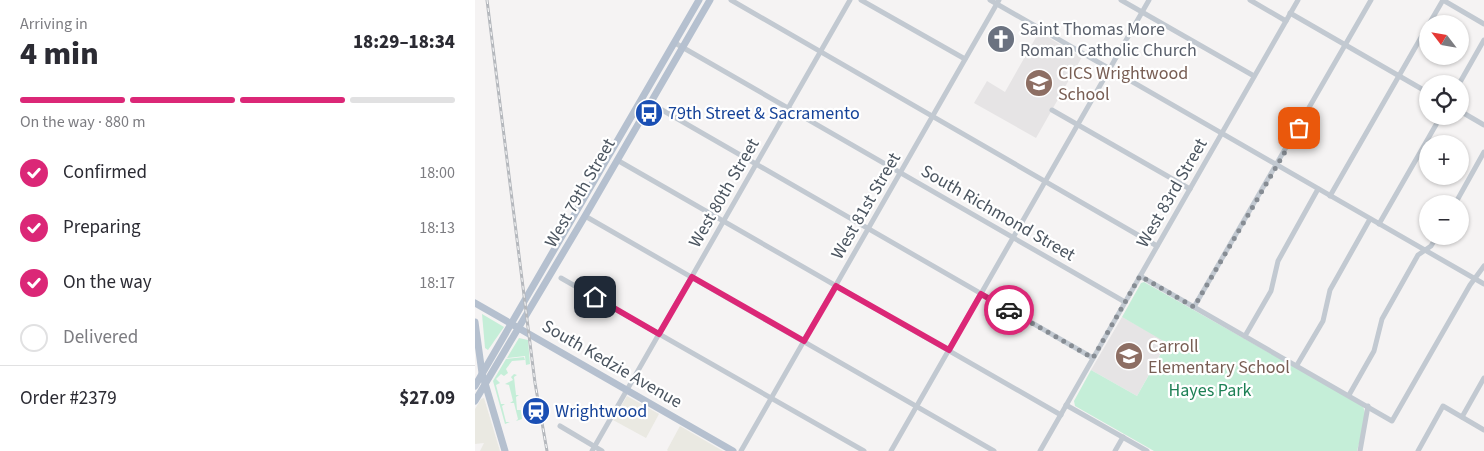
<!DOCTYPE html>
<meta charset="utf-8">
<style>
:root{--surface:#fff;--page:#f2f2f3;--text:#2b2b33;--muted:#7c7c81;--line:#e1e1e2;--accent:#db2777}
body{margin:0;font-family:"Source Sans 3",sans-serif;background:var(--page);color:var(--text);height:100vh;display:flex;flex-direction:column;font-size:19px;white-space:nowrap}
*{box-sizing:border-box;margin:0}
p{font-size:16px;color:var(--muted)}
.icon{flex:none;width:28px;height:28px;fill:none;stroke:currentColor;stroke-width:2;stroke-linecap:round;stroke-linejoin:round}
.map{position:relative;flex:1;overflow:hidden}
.details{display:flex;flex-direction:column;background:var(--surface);width:475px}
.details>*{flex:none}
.needle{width:32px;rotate:301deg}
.fabs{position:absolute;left:944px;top:15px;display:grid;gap:10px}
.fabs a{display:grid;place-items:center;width:50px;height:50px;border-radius:50%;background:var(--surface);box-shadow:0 1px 4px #0004;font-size:25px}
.pin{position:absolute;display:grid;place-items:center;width:42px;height:42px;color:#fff;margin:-21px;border-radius:10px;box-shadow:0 2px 8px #0006}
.courier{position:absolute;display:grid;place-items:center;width:50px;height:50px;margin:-25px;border:4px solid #db2777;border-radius:50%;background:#fff;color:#222;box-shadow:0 1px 6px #0007}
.overview em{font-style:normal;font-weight:800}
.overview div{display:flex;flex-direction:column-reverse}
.overview{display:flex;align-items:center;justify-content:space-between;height:85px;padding:0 20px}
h1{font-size:32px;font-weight:800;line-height:38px}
.bar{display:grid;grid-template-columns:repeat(4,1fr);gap:8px 5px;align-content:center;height:60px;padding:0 20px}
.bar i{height:6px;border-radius:4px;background:var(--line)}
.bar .on{background:var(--accent)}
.bar p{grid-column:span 4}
.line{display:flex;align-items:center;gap:12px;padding:0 20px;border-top:1px solid var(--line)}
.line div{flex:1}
ol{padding:0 20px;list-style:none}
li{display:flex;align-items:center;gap:15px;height:55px}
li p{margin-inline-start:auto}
li .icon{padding:5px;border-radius:50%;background:var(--accent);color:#fff;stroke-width:4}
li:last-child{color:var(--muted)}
li i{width:28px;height:28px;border:2px solid var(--line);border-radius:50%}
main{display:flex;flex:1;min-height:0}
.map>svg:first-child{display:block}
</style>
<main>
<section class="details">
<div class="overview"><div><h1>4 min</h1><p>Arriving in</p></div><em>18:29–18:34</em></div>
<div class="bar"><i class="on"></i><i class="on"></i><i class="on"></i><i></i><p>On the way · 880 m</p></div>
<ol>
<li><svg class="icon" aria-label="check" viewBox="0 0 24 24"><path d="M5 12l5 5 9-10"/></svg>Confirmed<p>18:00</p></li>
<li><svg class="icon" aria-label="check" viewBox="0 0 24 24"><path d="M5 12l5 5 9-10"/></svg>Preparing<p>18:13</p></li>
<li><svg class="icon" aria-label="check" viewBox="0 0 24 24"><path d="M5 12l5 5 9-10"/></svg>On the way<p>18:17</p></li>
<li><i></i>Delivered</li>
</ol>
<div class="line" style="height:65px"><div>Order #2379</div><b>$27.09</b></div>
</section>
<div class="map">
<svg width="1009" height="451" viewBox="0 0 1009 451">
<rect width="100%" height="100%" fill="#f5f3f3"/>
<g fill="#eae9e2">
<path d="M152 396 184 414 171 438 138 420Z"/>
<path d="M9 398 25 451H5L9 443 0 444V409L6 399Z"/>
<path d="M205 426 248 451H193L192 450Z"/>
</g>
<g fill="#e6e4e5">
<path d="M564 32 607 57 561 138 499 103 512 81 530 92Z"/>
<path d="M647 317 692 342 662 396 616 370Z"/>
</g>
<g fill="#c5eed8">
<path d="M669 282 887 405C895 416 885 439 882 451H679L600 406 599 401 616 370 662 396 692 343 647 317 666 283Z"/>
<path d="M7 314 29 327 13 350 10 348Z"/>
<path d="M44 338 53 340 55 364 51 365 50 356 32 358Z"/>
<path d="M49 357 50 360 37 361 31 369 33 373 29 376 26 374 21 379 25 383 21 385 26 404H30L27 406 31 422H35L30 424 18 381 31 359Z"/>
<path d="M39 374 42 375 39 377 41 395H44L41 397 42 410H46L47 419 41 421 43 419 39 403H35L38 401 34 385 30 384 38 380 36 377Z"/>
</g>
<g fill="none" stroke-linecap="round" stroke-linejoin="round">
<g stroke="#c2c9d1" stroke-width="5">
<path d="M256 0 682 246"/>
<path d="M386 0 490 59"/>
<path d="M515 0 1009 284"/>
<path d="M646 0 779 76"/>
<path d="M775 0 811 21"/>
<path d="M815 13 952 92"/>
<path d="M954 24 968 0 1009 24"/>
<path d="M200 43 650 302"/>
<path d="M984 84 1009 40"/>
<path d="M175 103 618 358"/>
<path d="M577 110 715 189"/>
<path d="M985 111 1009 125"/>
<path d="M142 160 586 415"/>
<path d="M855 196 952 27"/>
<path d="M980 204 1009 152"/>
<path d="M110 216 519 451"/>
<path d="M904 224 966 116"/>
<path d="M665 276 917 421 995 285 1009 266"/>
<path d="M86 278 389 451"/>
<path d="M719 307 896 0"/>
<path d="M770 336 796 291 803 261 843 189"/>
<path d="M822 365 848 321 855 290 895 219"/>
<path d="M874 395 899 351 907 319 943 255 956 246 962 236"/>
<path d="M591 405 672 451"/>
<path d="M987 417 1009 378"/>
<path d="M85 426 127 451"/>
<path d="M117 451 375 0"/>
<path d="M266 451 524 0"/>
<path d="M416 451 674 0"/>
<path d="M565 451 823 0"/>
<path d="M640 451 648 437"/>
<path d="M885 451 893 406"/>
<path d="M943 451 968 406 1009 430"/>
</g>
<g stroke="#b5c0cf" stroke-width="7">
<path d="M0 303 258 451"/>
<path d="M0 322 7 373 30 451"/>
<path d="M0 386 224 0"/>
<path d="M0 401 110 216 235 0"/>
</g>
<defs>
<path id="rail" d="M12 0 60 383 72 451"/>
</defs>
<use href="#rail" stroke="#b5b8bd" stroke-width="3"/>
<use href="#rail" stroke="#fff" stroke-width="1" stroke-dasharray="4" stroke-linecap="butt"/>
</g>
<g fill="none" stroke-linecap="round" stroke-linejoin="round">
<path stroke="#868c93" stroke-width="5" stroke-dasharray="0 9" d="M534 310 618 358 665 276 719 307 824 128"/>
<path stroke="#db2777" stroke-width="6" d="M120 297 184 334 217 277 329 341 361 286 474 350 506 294 534 310"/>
</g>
<defs>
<symbol id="church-disc" viewBox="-11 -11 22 22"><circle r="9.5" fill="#6b7280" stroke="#fff"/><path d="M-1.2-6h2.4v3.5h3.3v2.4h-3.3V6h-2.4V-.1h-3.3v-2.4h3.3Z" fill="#fff"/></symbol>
<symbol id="school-disc" viewBox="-11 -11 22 22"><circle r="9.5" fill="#8d6e63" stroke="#fff"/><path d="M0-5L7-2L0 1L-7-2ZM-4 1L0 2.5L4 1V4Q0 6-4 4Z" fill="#fff"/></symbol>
<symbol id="bus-disc" viewBox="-11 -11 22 22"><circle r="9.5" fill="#1a4fb4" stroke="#fff"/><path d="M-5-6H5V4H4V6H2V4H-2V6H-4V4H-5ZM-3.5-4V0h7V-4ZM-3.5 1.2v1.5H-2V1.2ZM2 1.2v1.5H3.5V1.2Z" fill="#fff"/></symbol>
<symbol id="station-disc" viewBox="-11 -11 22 22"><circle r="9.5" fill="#1a4fb4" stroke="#fff"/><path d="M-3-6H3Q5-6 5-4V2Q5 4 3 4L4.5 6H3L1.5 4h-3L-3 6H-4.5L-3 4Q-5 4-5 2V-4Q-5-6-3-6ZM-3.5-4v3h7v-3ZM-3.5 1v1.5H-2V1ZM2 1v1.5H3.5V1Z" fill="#fff"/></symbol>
</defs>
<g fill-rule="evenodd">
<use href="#church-disc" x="510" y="23" width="32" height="32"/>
<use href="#school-disc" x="548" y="67" width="32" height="32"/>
<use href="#bus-disc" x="158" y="97" width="32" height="32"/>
<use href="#school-disc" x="638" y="340" width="32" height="32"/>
<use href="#station-disc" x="45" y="395" width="32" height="32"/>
</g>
<g text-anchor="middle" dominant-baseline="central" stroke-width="4.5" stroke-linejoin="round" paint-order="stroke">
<g font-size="18" fill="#5b616d" stroke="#fff" text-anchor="start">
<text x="545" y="29">Saint Thomas More<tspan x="545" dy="21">Roman Catholic Church</tspan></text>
</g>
<g font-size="18" fill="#785e54" stroke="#fff" text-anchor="start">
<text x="583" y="73">CICS Wrightwood<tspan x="583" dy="21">School</tspan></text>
<text x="673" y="346">Carroll<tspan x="673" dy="21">Elementary School</tspan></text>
</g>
<g font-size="18" fill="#164399" stroke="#fff" text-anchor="start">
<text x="193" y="113">79th Street &amp; Sacramento</text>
<text x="80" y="411">Wrightwood</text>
</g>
<g font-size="18" fill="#4b5560" stroke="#fff">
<text transform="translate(105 193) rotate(-60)">West 79th Street</text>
<text transform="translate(249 193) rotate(-60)">West 80th Street</text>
<text transform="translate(697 193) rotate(-60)">West 83rd Street</text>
<text transform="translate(391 206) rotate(-60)">West 81st Street</text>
<text transform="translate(523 213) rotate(30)">South Richmond Street</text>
<text transform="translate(137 364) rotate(30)">South Kedzie Avenue</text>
</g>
<g font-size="18" fill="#1d8055" stroke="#fff">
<text x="735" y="390">Hayes Park</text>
</g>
</g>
</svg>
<div class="fabs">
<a><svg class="needle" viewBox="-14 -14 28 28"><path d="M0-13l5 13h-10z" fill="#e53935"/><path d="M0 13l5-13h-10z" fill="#7c7c81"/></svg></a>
<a><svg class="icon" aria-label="locate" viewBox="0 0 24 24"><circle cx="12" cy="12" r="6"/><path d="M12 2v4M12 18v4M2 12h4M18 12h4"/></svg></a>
<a>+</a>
<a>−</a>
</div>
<div class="pin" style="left:824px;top:128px;background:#ea580c"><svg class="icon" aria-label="bag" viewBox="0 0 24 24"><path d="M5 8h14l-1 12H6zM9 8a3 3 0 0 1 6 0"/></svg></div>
<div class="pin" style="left:120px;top:297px;background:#1f2937"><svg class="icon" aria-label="home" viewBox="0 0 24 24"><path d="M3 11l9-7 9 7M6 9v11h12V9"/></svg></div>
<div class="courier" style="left:534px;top:310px"><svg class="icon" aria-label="car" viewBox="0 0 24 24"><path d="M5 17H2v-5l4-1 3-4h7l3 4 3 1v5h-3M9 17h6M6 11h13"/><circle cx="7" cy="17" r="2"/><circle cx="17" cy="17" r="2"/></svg></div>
</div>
</main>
